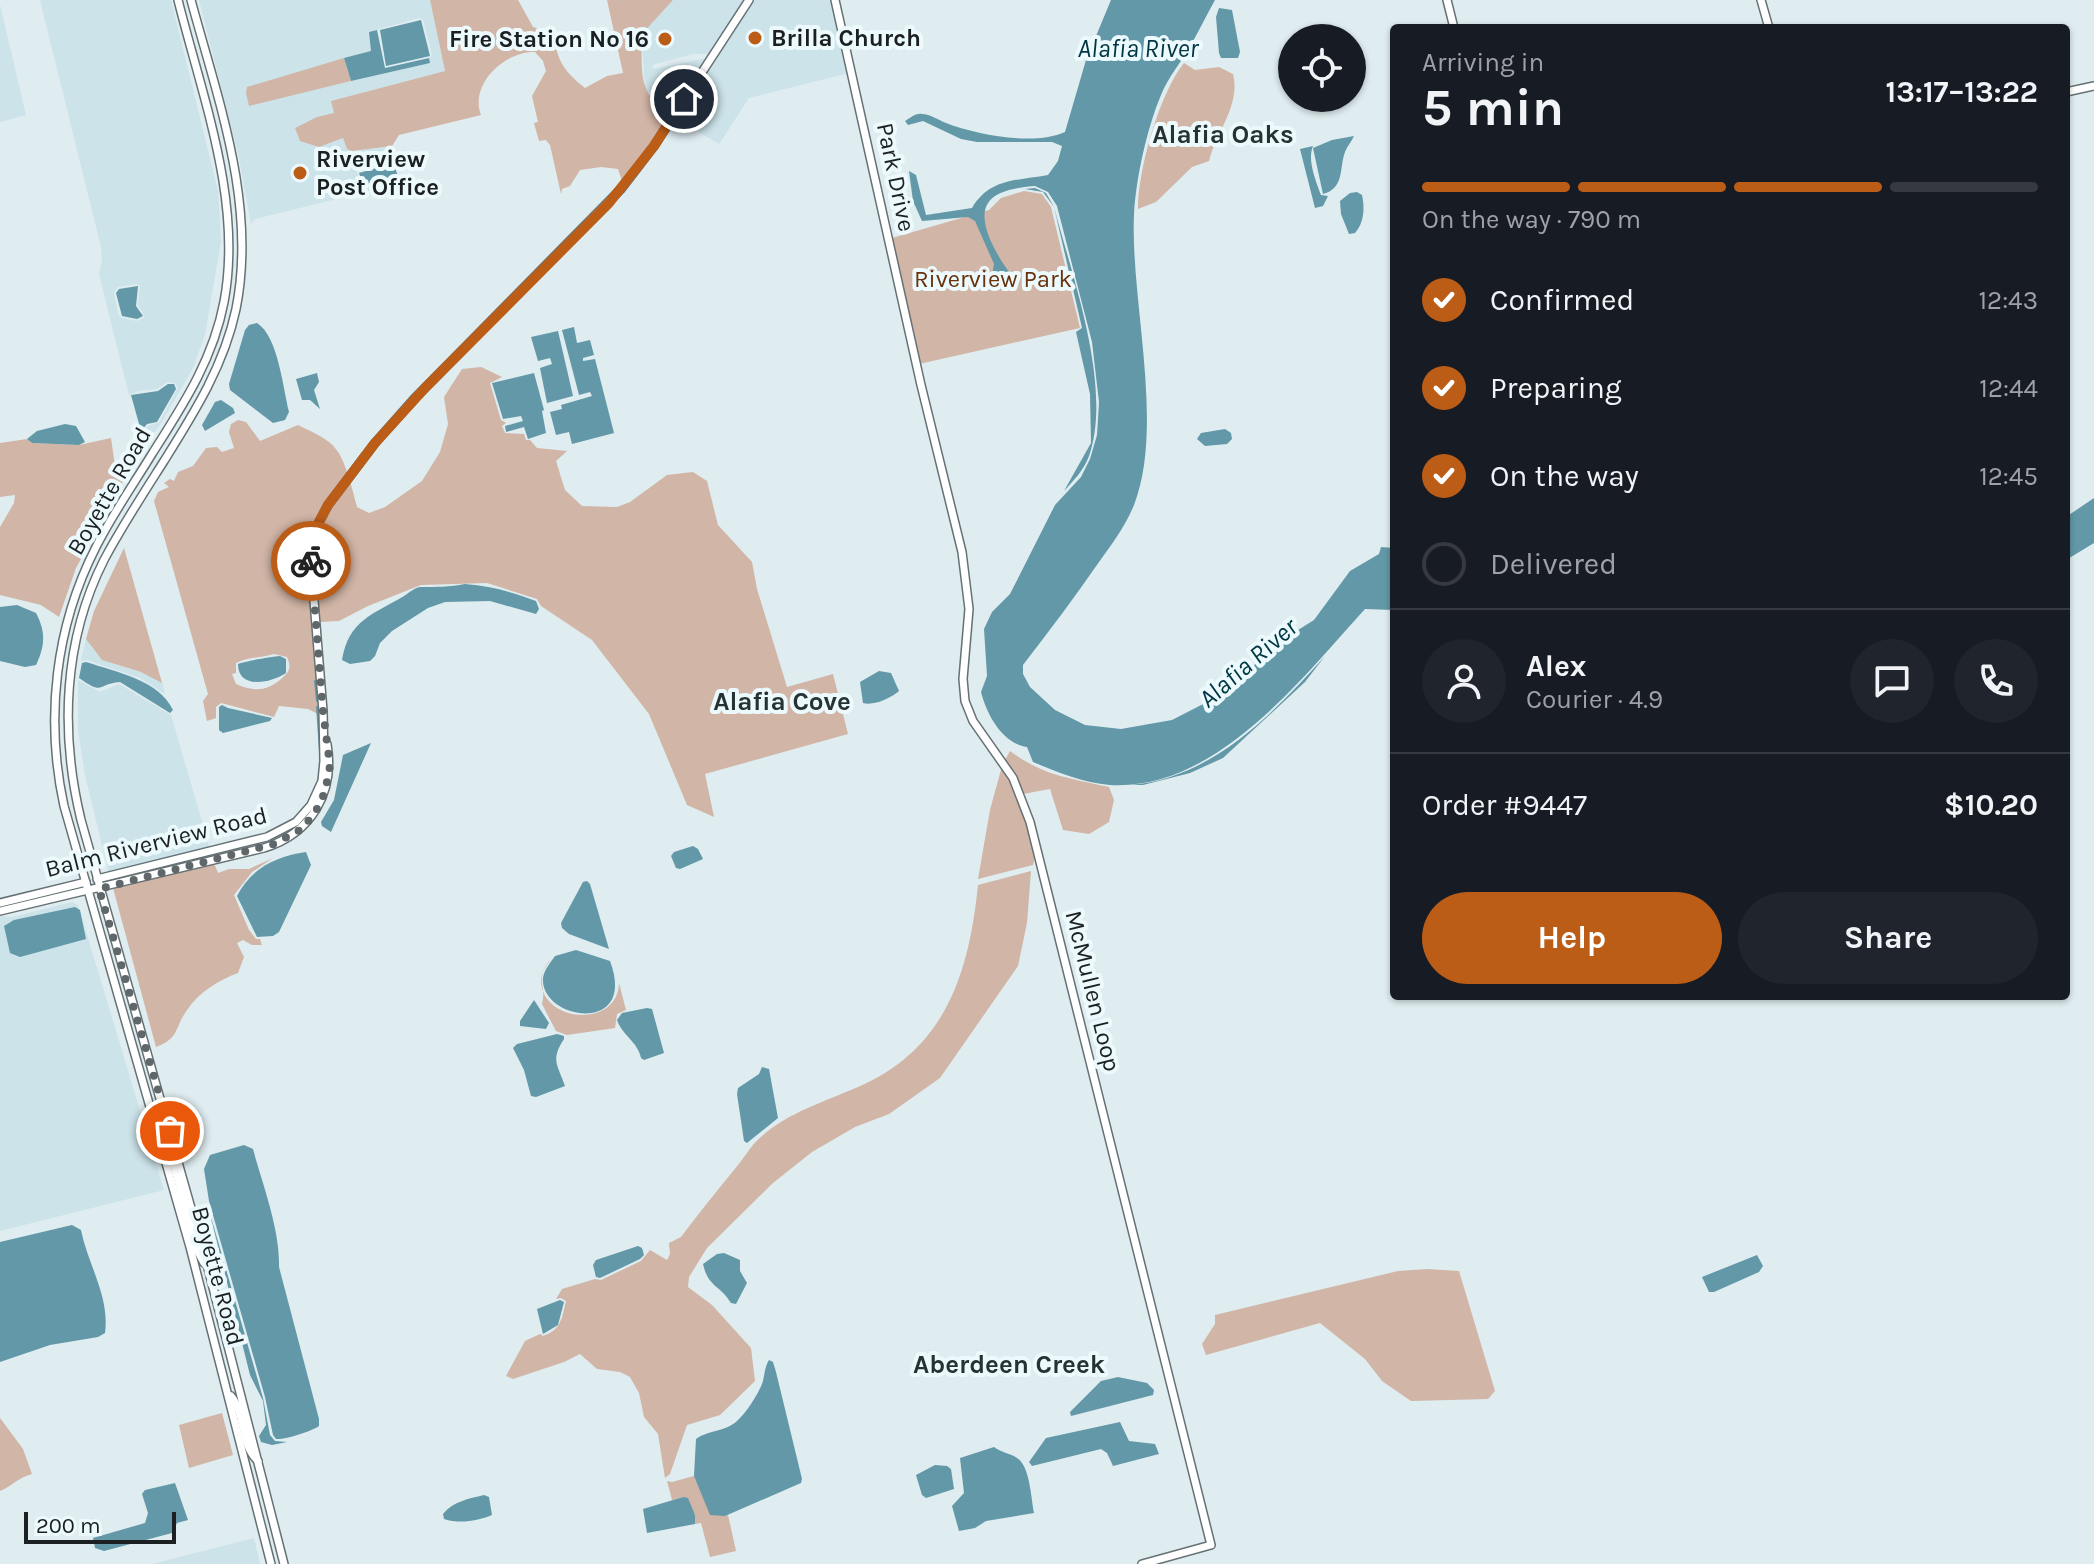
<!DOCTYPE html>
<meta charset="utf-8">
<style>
:root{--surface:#171b24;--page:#20242c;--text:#f1f3f6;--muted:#9ea1a6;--line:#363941;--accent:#bc5d17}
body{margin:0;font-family:Karla,sans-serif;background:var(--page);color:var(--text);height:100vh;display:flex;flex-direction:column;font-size:30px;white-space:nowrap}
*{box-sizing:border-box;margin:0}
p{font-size:26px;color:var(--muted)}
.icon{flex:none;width:44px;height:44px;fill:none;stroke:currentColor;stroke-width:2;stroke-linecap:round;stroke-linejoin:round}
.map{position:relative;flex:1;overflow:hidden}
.sheet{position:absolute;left:1390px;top:24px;width:680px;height:976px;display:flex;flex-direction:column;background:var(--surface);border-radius:8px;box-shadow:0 2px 6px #0004}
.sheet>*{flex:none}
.buttons{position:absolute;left:1278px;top:24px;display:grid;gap:16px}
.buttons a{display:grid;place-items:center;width:88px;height:88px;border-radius:50%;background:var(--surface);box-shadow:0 2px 6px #0004;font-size:40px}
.scale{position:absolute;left:24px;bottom:20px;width:152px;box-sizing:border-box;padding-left:8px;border:4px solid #1c2022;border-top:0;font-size:22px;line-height:28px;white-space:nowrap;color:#1c2022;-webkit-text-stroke:6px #ecfafd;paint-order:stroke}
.pin{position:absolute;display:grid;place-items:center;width:68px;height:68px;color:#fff;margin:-34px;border:4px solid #fff;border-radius:50%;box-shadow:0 2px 8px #0007}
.courier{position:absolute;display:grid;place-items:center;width:80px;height:80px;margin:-40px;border:6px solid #bc5d17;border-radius:50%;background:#fff;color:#222;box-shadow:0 2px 10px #0007}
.summary em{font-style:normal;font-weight:700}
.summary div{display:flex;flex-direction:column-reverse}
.summary{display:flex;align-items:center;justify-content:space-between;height:136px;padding:0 32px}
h1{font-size:52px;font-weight:700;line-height:60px}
.bar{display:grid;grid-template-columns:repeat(4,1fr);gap:12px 8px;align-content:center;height:96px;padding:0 32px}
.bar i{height:10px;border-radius:6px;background:var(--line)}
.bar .selected{background:var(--accent)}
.bar p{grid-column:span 4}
.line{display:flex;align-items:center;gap:20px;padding:0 32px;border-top:2px solid var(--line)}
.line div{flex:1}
.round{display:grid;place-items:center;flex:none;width:84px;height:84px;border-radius:42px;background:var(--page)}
ol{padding:0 32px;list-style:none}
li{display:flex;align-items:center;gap:24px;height:88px}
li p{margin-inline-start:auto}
li .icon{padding:8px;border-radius:50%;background:var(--accent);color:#fff;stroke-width:4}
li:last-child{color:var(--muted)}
li i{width:44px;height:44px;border:4px solid var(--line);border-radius:50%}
.cta{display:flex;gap:16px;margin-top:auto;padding:16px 32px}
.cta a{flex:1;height:92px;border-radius:48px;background:var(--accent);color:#fff;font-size:32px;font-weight:700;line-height:92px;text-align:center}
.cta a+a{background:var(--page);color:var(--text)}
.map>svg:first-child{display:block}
</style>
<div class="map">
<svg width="2094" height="1564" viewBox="0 0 2094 1564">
<rect width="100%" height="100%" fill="#dfecf0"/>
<g fill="#cce3e9" fill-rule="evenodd">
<path d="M40 0H171L218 191 221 242 205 334 194 366 163 420 142 450 138 431 142 434 148 426 159 423 178 388 175 383 167 382 157 389 138 391 129 395 99 274 102 260 101 247ZM137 284 140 286 138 305 145 317 137 321 122 318 118 314 114 292 118 287Z"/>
<path d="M199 0H430L445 71 332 101 334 113 303 123 305 141 310 144H328L343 138 352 151 392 146 397 165 389 151 364 158 357 173 362 187 397 182 400 178 401 183 255 219 251 224 238 153ZM419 18 423 19 432 55 429 58V63L249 105 371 51 369 32Z"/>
<path d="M673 0H746L710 54H693L652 65 654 69 707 58 671 115 648 97 645 85 641 35Z"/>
<path d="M753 0H832L849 73 749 98 719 144 694 129 687 99Z"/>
<path d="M0 5 26 115 0 122Z"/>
<path d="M86 639 102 660 141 672 162 682 165 694 140 678 87 660 81 661Z"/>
<path d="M78 680 100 692 119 684 171 715 210 849 109 874 85 775 78 731Z"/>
<path d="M72 902 78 905 164 1190 0 1231V916L12 917Z"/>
<path d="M254 1538 260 1564H152Z"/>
</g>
<g fill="#d1b5a6" fill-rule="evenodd">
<path d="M430 0H518L533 27 553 34C558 62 563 70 585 88L607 76 623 73 607 0H673L641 35C643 71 636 94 671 115L624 180 622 181 618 169 601 167 580 170 570 186 562 189 561 194 550 145 546 140 539 141 534 123 538 122 532 96 546 71 543 61 535 52C505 51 469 84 481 115L399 135 392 146 352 151 347 149 343 138 319 147 300 141 295 128 317 117 334 113 331 101 445 71Z"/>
<path d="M344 58 351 81 249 106 246 93 247 87Z"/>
<path d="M1184 63 1195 70 1219 67 1233 74C1241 105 1216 132 1209 161L1192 167 1156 202 1138 209C1138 170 1159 94 1184 63Z"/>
<path d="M1024 191 1042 194 1051 207 1080 328 919 364 892 238 989 210 1001 198Z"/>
<path d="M481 367 502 377 490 383 501 420 506 423 502 426 505 433 524 434 526 440H530L537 448 567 451 556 461 565 490 582 506 617 507 630 502 667 475 693 472 707 481 718 525 752 562 757 589 787 687 833 674 848 734 705 774 714 817 687 805 649 714 592 640 541 606 537 599 487 583 421 585 368 606 339 621 319 622C313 555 307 537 350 481L357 507 369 513 385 507 422 481 440 452 448 424 444 397 462 369Z"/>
<path d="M238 420 246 422 260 441 298 425C328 440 338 442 348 475L312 533 320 715 308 709 279 706 274 717 221 703 216 707V718L207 721 203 701 208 694 154 501 158 492 169 487 164 483 170 479 174 481 178 472 193 466 206 448 217 447 222 452 234 448 229 432 231 424ZM274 654 287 657C292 669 289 672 280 680 266 691 254 692 236 684L232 674 236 673V663C246 657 262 658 274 654Z"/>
<path d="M111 438 115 466 124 480 76 568 59 617 41 605 0 595V527L14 503 15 495 0 497V443L27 439 32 443 79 445Z"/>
<path d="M124 548 162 683 141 672 102 660 86 639 94 611Z"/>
<path d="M1010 751C1044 776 1069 778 1109 787L1114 800 1109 822 1089 834 1063 830 1050 789 1023 794 1005 760Z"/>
<path d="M1002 766C1015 786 1041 842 1033 865L978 879 990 810Z"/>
<path d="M273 858 252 872 234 895 249 930 256 939H260L262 945H252L243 940 237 943 244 957 238 973C219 980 199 992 187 1010 174 1028 180 1038 156 1047L113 888 214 863 218 873 229 869H249Z"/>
<path d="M1031 871 1027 923 1018 966 940 1078 889 1114 855 1127 812 1152 773 1183 707 1248 689 1277 688 1287 712 1305 751 1348 755 1381 720 1415 687 1425 670 1474 665 1478 658 1434 644 1417 639 1393 630 1377 620 1372 597 1369 580 1354 564 1362 513 1379 506 1376 525 1341 540 1334 543 1336C561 1330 562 1318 566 1301L561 1298 556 1299 562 1289 595 1279 601 1280 641 1261 650 1250 667 1260 670 1254 669 1243 681 1237C698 1214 716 1192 734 1170 743 1160 750 1146 761 1137 787 1113 826 1101 858 1087 946 1049 969 973 978 885Z"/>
<path d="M552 958C547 965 541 971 541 980 541 1023 618 1029 619 983L626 1010 617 1014 615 1028 567 1035 556 1031 542 1004C547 984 533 978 552 958Z"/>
<path d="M1427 1269 1459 1271 1495 1391 1488 1399 1411 1401 1382 1381 1365 1359 1320 1323 1206 1355 1202 1344 1215 1324V1315L1398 1271Z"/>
<path d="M222 1413 233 1455 189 1468 179 1425Z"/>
<path d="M0 1418 23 1449 32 1474C19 1477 12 1486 0 1491Z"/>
<path d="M694 1476 700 1489 725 1516 728 1515 736 1551 710 1557 701 1523 695 1524V1515L683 1497 672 1500 667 1481 672 1482Z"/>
</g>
<g fill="#6298a7">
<path d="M1111 0H1215C1207 14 1200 29 1192 43 1183 60 1168 77 1161 95 1147 128 1136 178 1134 214 1130 300 1165 425 1134 505 1126 525 1112 544 1099 562 1075 597 1049 631 1023 665V674L1030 687 1055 710 1085 725 1121 729 1172 720 1209 701 1298 630 1314 620 1350 571 1379 554 1381 547 1394 548V610L1365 609C1301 679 1216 791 1110 785 1084 783 1057 772 1033 762L1027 747C1002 743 987 715 981 692L987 676 984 629 992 612 1010 594 1055 505 1081 477 1090 459 1097 435 1099 402 1092 342 1057 206 1048 192 1035 186C1022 187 996 190 988 203 974 224 1005 269 1019 284L1014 288 994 290 990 286 994 264 975 221 968 217 922 221 913 201 909 171 916 175 926 215 972 208C990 178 1016 181 1048 175L1058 161 1062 146 1052 142H977L961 139 923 121 908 125 905 121C911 118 915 113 922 114 930 114 938 120 946 123 977 135 1035 146 1065 132L1086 60Z"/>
<path d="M1219 8 1232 10 1240 52 1238 58H1221L1219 53 1216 17Z"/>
<path d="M421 20 430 56 386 66 380 30Z"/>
<path d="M377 30 385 68 429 58 430 63 351 81 344 58 371 51 369 32Z"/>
<path d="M1354 136C1352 141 1347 146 1345 152 1339 168 1345 188 1323 194L1313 148 1332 140Z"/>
<path d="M1313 146C1307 160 1316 181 1321 195L1328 196 1323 206 1315 208 1300 149Z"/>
<path d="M390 164 395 167 398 177 363 185 359 173Z"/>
<path d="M1035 188 1046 193 1054 207C1072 276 1113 387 1089 456 1084 470 1074 480 1064 491L1091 443 1090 394 1076 332 1082 328 1054 207 1043 192 1025 189Z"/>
<path d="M1357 192 1362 195C1365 208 1364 223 1355 233L1349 234 1341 214 1340 201 1350 193Z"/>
<path d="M138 286 136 306 143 316 137 319 122 316 116 293 119 289Z"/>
<path d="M257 323C278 336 283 388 289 412L285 420 273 423 230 390 229 384 245 330 249 325Z"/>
<path d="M574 327 577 343 590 340 594 355 583 358V361L595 359 614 433 572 444 569 432 556 435 550 412 562 409 561 405 592 396 590 392 579 395 562 330Z"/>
<path d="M558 331 573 396 547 403 540 368 552 364 550 358 538 361 531 337Z"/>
<path d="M317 373 319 382 314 390 320 409 310 400H302L296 379Z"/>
<path d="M534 373 544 410 542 411 546 433 528 439 524 427 506 432 505 426 523 421 521 416 503 419 492 383Z"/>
<path d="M168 384H174L176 389 157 422 147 424 141 431 131 395 158 391Z"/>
<path d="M221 400 233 408 235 413 205 431 202 425 215 402Z"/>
<path d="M65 424 76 426 85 442 79 445 32 443 27 439 37 431Z"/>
<path d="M1225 429 1231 433 1232 439 1227 444 1205 446 1197 439 1201 433Z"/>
<path d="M2094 498V543L2066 560V517Z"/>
<path d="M465 584C491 586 512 592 536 601L539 609 536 614 490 601 445 602 428 608 392 631 380 643 375 656 370 661 350 664 342 660C349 620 372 615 404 596 409 593 415 587 421 587 436 587 450 587 465 584Z"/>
<path d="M17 605 36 613C46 632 45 646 36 665L25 667 0 661V607Z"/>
<path d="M280 656 286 659V673C271 683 238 690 238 664 245 661 271 657 280 656Z"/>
<path d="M1325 656 1305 682 1223 758 1190 773 1143 785H1131C1212 778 1273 714 1325 656Z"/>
<path d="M86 662C116 672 159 680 173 710L170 713 120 682C96 684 105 696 79 678L82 663Z"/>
<path d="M879 671 891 673 899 691C891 698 874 706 863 703L860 682Z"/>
<path d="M222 705 228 708 272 718 270 721 223 733 219 730V707Z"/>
<path d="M371 743 331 832 322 826 321 822 334 800 343 755Z"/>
<path d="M693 846 698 849 703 859 680 869 676 868 671 856 674 852Z"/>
<path d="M306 852 311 865 279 932 273 936 257 937 237 896C251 868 277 856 306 852Z"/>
<path d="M587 881 590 884 609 949 569 934 562 928 561 923 583 882Z"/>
<path d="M75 907 80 910 86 939 20 957 10 953 4 926 14 920Z"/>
<path d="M576 950 610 961C638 1036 540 1020 543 978 544 970 551 962 555 956Z"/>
<path d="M534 1000 549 1023 546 1029 520 1026V1021Z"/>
<path d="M647 1008 652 1009 664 1053 644 1060 641 1058C638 1042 622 1035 617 1020L622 1013Z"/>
<path d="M557 1034 564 1036V1039C550 1060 558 1065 565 1086L536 1097 531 1096 524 1070 513 1048 517 1044Z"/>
<path d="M762 1067 769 1069 778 1118 747 1143 744 1141 737 1094 738 1088 759 1074Z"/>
<path d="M244 1145 253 1149C263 1186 280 1229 279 1267L319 1419V1426C312 1431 285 1440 276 1439L273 1435 265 1397 209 1201 204 1169 210 1155Z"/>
<path d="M209 1210 263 1398 270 1435 275 1441 287 1442 272 1445 261 1442 259 1436 266 1425 263 1401 250 1375Z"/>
<path d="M72 1225 81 1230C88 1265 110 1297 105 1333L98 1337 50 1345 0 1362V1242Z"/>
<path d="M638 1246 642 1248 644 1255 640 1259 600 1278 596 1277 593 1265 596 1260Z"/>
<path d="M724 1253 740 1260V1271L747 1283 736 1304 731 1303C720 1285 708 1287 703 1264L717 1254Z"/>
<path d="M1757 1255 1763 1266 1759 1272 1714 1292H1709L1702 1277Z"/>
<path d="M560 1300 564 1302 558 1325 543 1334 537 1309Z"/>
<path d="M769 1360 773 1362 776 1372 802 1479 801 1483 725 1516 710 1515 694 1476 696 1439C708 1430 725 1432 737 1421 746 1413 757 1396 762 1384 765 1376 764 1368 769 1360Z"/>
<path d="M1118 1377 1147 1383 1154 1390 1153 1395 1071 1416 1070 1412 1101 1381Z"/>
<path d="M1120 1422 1129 1441 1155 1444 1159 1454 1113 1466 1107 1453 1101 1449 1032 1466 1029 1462 1046 1438Z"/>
<path d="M994 1447C1002 1453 1010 1453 1017 1458 1030 1466 1031 1498 1034 1513L986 1521 975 1528 959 1531 952 1506 964 1493 960 1458Z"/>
<path d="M935 1465 947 1466 951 1469 954 1489 926 1498 922 1495 916 1475Z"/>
<path d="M175 1483 188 1520 177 1523 172 1533 104 1551 95 1548 93 1538 145 1523 148 1513 142 1494 145 1490Z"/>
<path d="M484 1495 489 1497 492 1515C477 1521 460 1524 444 1519L443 1514C454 1501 468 1499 484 1495Z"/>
<path d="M683 1497 688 1498 695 1515V1524L647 1533 643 1509Z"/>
</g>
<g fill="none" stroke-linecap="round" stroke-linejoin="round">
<g stroke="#6298a7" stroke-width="2">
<path d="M315 681 317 701"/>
<path d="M317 707 320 751"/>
</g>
<defs>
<g id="tertiary">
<path d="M835 0 921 385 962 552 969 609 963 679 965 701 973 721 1013 778 1030 822 1211 1545 1142 1564"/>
<path d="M1447 0 1454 28"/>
<path d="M1761 0 1769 28"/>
<path d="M2066 92 2094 86"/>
</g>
<g id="secondary">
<path d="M178 0C202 96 243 202 224 302 213 360 183 405 152 454 133 485 112 515 96 547 55 627 45 719 64 806L190 1247 271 1564"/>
<path d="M191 0C218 100 257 205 236 309 224 366 194 413 164 461 143 494 122 526 104 560 63 641 60 733 81 820L208 1268 284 1564"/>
<path d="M97 879 267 837 296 822 311 805 322 781 324 761 323 711 311 564 312 545 319 522 328 505 375 443 414 399 621 189 654 146 749 0"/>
<path d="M0 903 86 882"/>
<path d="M0 911 264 848C312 833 335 792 327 744"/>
<path d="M166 1162 174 1166 197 1250 204 1263"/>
<path d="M231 1396C246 1414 240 1445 258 1461"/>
</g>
</defs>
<use href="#tertiary" stroke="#657174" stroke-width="10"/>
<use href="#secondary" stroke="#657174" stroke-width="10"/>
<use href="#tertiary" stroke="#fff" stroke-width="7"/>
<use href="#secondary" stroke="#fff" stroke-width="7"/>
</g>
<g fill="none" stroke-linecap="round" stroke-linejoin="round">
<path stroke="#60676a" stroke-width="8" stroke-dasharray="0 14.4" d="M170 1131 99 889 274 844 302 829 316 811 325 792 330 766 323 711 311 561"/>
<path stroke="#bc5d17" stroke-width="10" d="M311 561 319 522 328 505 375 443 425 388 609 203 654 146 684 99"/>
</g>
<g fill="#bc5d17" stroke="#ecfafd" stroke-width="3">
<circle cx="755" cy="38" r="8"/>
<circle cx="665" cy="39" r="8"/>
<circle cx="300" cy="173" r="8"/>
</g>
<g text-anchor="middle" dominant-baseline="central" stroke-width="8" stroke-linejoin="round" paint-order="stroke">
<g font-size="24" font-weight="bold" fill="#1c2022" stroke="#ecfafd" text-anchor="start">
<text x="771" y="38">Brilla Church</text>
<text x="649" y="39" text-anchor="end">Fire Station No 16</text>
<text x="316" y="159">Riverview<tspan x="316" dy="28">Post Office</tspan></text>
</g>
<g font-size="24" fill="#1c2022" stroke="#ecfafd">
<text transform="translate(896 177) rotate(78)">Park Drive</text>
<text transform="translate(109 491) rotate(-60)">Boyette Road</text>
<text transform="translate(156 842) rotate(-14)">Balm Riverview Road</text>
<text transform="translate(1093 991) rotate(76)">McMullen Loop</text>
<text transform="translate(218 1276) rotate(75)">Boyette Road</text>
</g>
<g font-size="24" fill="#68320c" stroke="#ecfafd">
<text x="993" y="279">Riverview Park</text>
</g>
<g font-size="26" font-style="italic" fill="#003641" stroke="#ecfafd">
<text x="1138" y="48">Alafia River</text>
<text transform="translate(1248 663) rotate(-41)">Alafia River</text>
</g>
<g font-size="26" font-weight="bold" fill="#273234" stroke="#ecfafd">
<text x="1223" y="134">Alafia Oaks</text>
<text x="782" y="701">Alafia Cove</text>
<text x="1009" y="1364">Aberdeen Creek</text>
</g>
</g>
</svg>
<div class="buttons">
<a><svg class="icon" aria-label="locate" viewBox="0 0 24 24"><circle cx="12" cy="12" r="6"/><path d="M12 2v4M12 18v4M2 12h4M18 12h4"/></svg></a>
</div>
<div class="scale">200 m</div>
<div class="pin" style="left:170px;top:1131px;background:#ea580c"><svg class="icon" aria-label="bag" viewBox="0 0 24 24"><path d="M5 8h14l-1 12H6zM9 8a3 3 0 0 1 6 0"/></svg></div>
<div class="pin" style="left:684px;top:99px;background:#1f2937"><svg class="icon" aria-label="home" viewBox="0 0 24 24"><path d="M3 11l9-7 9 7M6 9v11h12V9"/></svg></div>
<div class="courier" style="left:311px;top:561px"><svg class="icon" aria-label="bike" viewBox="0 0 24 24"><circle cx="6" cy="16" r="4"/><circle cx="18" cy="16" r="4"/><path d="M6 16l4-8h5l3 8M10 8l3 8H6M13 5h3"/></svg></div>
<section class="sheet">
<div class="summary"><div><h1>5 min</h1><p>Arriving in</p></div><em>13:17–13:22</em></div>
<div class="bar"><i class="selected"></i><i class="selected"></i><i class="selected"></i><i></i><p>On the way · 790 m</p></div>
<ol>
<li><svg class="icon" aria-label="check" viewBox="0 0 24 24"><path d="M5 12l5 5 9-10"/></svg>Confirmed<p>12:43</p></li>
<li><svg class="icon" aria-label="check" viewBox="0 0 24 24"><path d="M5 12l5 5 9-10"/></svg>Preparing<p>12:44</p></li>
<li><svg class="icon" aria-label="check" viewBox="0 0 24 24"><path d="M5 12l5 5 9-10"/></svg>On the way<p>12:45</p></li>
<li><i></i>Delivered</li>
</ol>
<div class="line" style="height:144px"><a class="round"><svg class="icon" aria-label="person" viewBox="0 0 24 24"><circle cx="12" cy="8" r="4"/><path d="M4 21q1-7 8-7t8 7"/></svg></a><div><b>Alex</b><p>Courier · 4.9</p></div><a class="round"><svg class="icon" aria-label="chat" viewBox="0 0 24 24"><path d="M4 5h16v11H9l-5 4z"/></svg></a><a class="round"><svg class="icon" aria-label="phone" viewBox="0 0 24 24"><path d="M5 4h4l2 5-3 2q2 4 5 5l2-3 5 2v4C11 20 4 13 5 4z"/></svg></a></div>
<div class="line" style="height:104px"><div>Order #9447</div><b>$10.20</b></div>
<div class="cta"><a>Help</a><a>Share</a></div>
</section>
</div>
